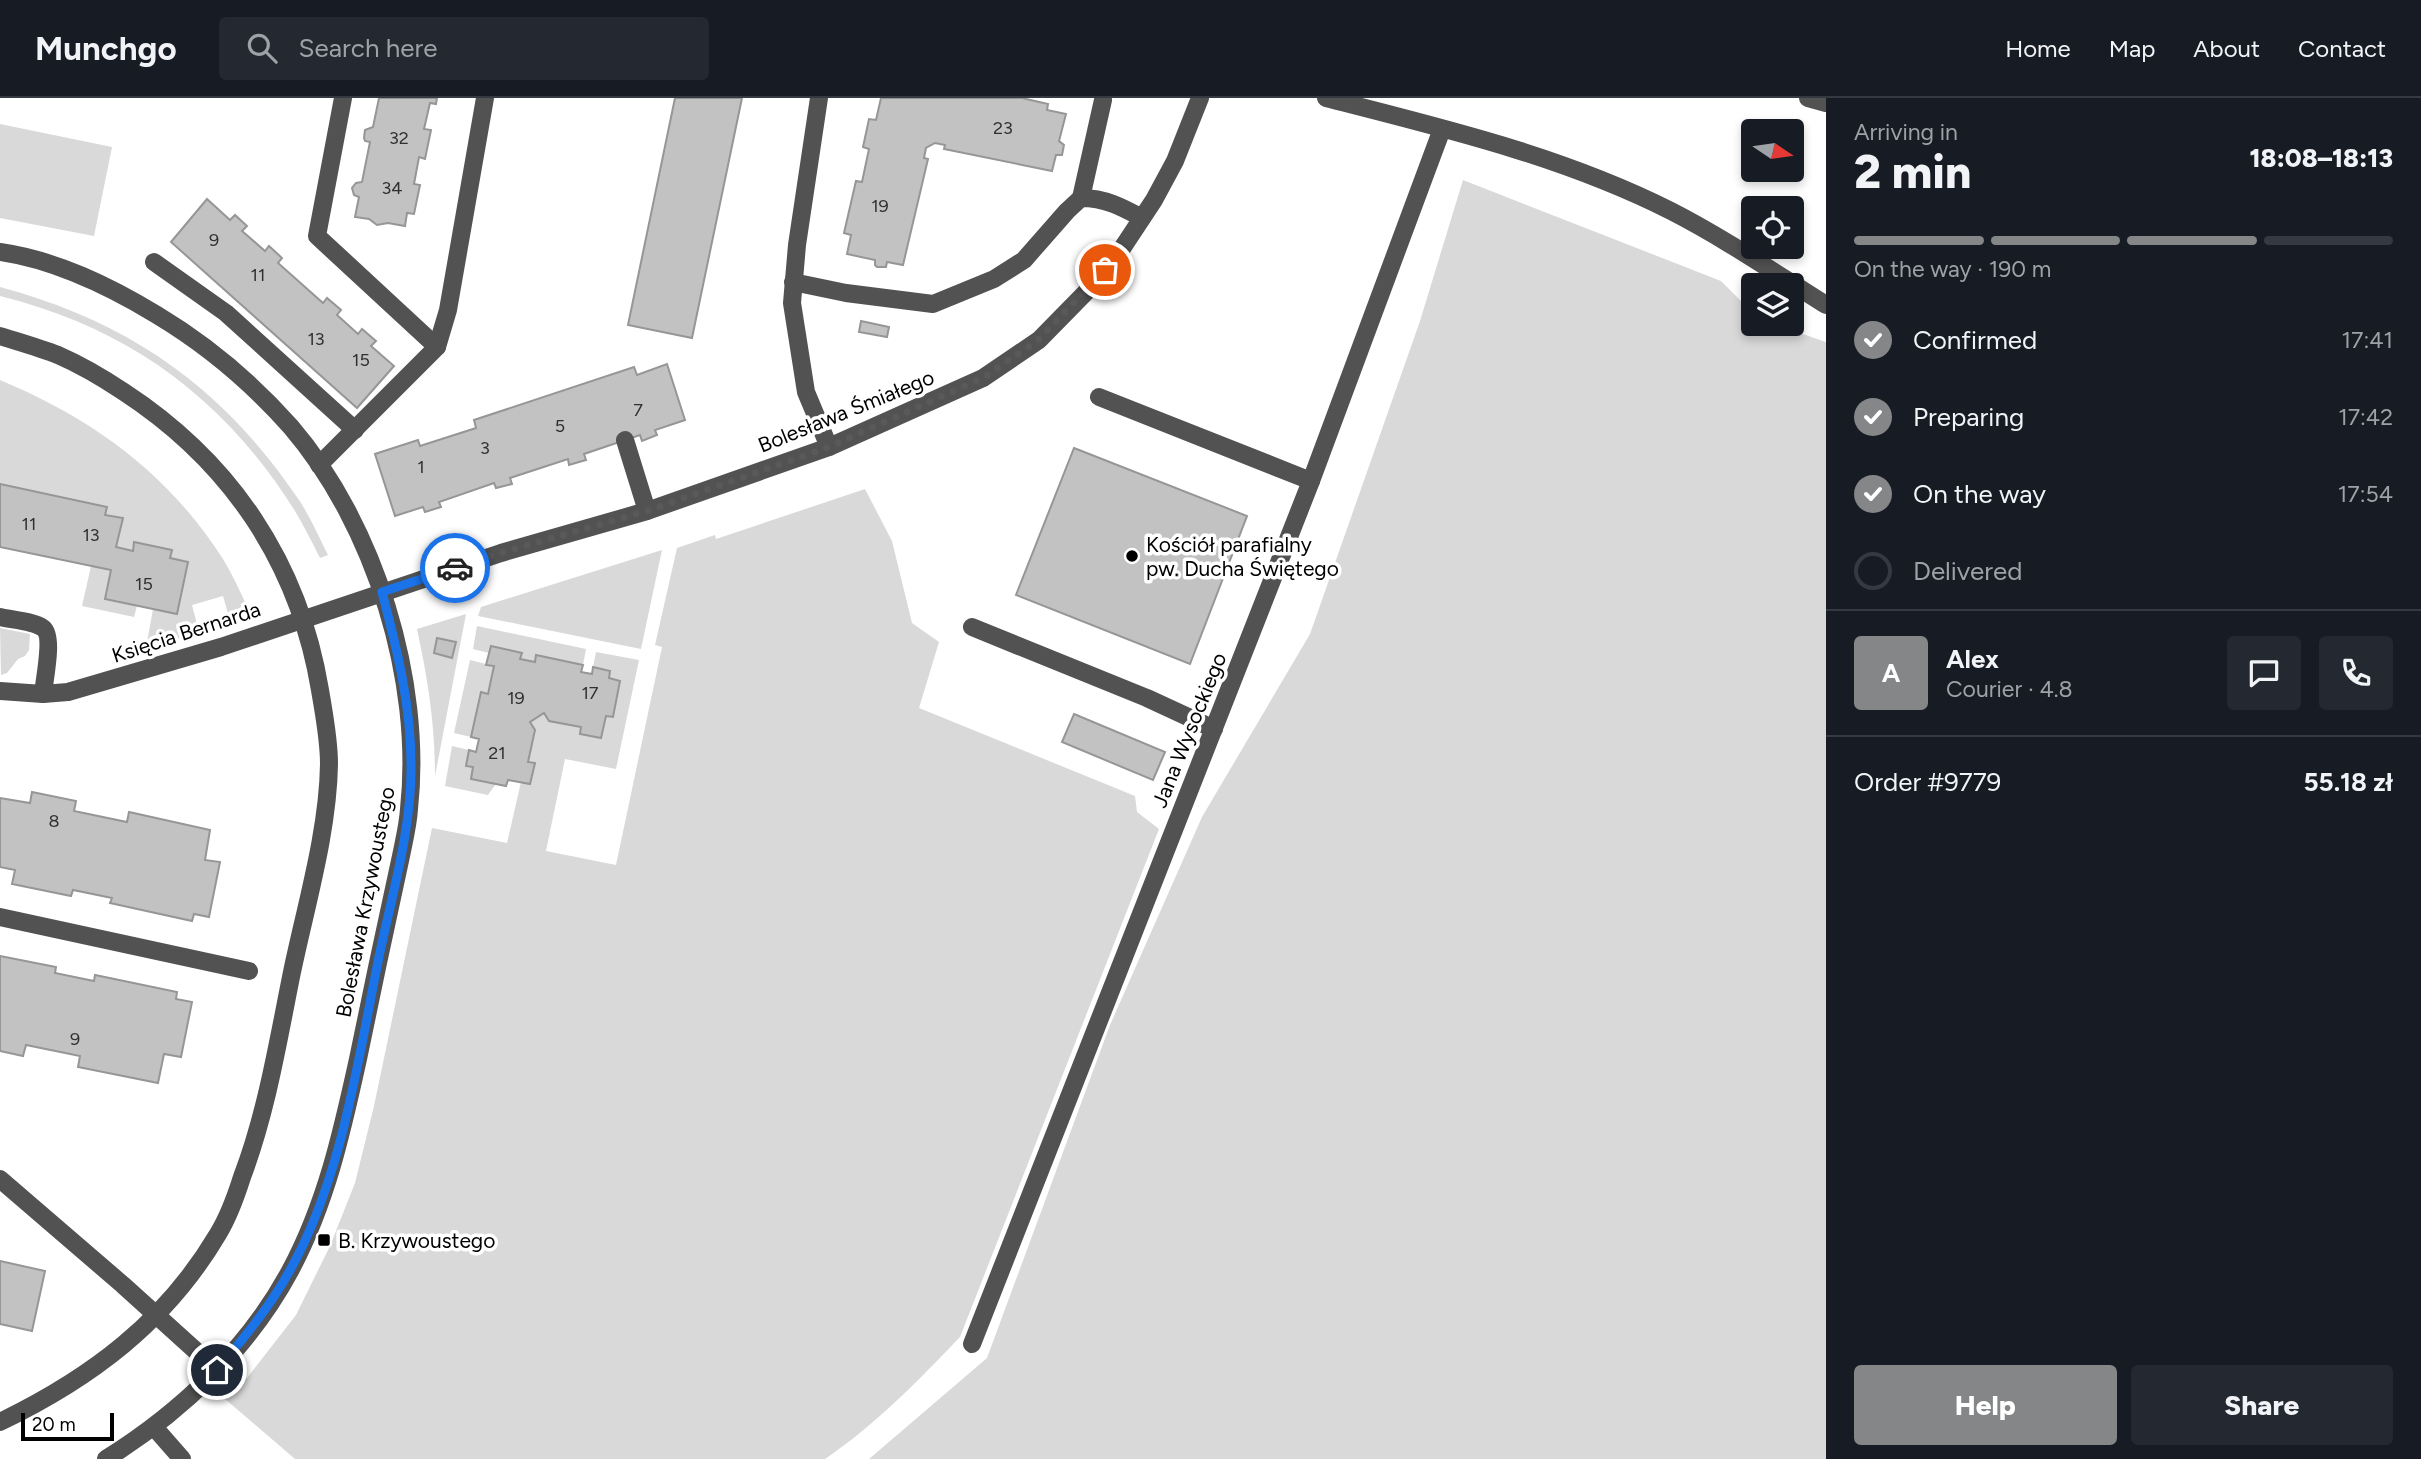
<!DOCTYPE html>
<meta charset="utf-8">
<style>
:root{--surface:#171b24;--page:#242831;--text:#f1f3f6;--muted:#9ea1a6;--line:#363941;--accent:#858687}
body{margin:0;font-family:Figtree,sans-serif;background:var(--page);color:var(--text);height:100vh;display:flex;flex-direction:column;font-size:26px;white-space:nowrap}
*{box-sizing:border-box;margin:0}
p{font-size:23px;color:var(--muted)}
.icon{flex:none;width:38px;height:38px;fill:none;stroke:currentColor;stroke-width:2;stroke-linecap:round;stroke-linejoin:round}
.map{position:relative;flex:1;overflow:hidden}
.details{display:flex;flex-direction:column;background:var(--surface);width:595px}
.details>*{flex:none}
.needle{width:46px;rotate:103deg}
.buttons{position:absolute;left:1741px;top:21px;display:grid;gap:14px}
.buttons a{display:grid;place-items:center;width:63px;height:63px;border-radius:7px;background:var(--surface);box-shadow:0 4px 10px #0003;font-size:35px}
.scale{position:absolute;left:21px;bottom:18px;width:93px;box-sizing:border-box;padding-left:7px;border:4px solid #000;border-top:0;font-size:19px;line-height:24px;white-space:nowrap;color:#000;-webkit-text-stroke:5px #fff;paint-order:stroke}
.pin{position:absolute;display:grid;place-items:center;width:60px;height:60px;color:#fff;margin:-30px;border:4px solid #fff;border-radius:50%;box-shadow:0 2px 7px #0007}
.courier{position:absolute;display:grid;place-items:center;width:70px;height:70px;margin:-35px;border:5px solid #1a73e8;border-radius:50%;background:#fff;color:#222;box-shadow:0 2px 9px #0007}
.summary em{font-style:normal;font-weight:800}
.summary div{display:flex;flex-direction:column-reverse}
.summary{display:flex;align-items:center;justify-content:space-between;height:119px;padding:0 28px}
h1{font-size:46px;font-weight:800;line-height:52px}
.bar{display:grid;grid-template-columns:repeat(4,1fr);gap:10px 7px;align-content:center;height:84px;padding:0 28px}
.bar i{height:9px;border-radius:5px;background:var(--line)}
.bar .active{background:var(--accent)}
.bar p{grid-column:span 4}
.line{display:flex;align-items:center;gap:18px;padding:0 28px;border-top:2px solid var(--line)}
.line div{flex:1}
.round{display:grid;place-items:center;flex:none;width:74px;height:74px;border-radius:7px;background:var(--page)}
ol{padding:0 28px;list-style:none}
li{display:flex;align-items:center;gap:21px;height:77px}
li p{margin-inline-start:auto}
li .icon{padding:7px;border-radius:50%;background:var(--accent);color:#fff;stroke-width:4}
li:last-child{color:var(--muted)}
li i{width:38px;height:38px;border:4px solid var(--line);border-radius:50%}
.action{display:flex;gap:14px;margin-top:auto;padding:14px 28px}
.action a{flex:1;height:80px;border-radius:7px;background:var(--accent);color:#fff;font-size:28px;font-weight:800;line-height:80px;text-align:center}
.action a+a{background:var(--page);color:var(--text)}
header{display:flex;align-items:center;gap:42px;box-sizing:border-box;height:98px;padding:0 35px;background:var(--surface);border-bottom:2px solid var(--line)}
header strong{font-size:33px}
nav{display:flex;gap:38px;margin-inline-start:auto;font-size:24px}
.search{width:490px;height:63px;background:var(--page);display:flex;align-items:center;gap:18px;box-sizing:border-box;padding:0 24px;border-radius:7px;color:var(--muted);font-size:26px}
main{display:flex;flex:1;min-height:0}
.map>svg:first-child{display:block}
</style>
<header>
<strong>Munchgo</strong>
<div class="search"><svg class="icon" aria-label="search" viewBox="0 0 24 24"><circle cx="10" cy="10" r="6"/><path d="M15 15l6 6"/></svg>Search here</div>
<nav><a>Home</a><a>Map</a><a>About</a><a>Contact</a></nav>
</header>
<main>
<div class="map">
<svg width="1826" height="1361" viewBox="0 0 1826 1361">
<rect width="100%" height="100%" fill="#fff"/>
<g fill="#d9d9d9">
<path d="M0 26 112 49 94 138 0 120Z"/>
<path d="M1463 82 1721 183 1753 215 1754 226H1774L1826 244V1361H869L987 1260 1110 927 1202 719 1310 536 1420 223Z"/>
<path d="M0 189C131 224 225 291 301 405 311 421 319 439 328 457L320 460C312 444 304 428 295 413 224 300 129 230 0 198Z"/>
<path d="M0 282C93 321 168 375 223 461 234 479 243 500 252 519L231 526 223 498 192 507 199 534 146 550 153 511 177 515 188 464 170 460 172 453 134 445 133 453 116 449 123 420 105 417 107 409 0 386Z"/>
<path d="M865 391 892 443 912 525 939 544 919 610 1135 698 1137 714 1159 731 960 1239C918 1283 875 1327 825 1361H295L225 1301 247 1280 296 1217 330 1148 355 1085 374 1008 432 730 507 745 521 684 530 686 535 666 528 664 535 632 530 624 544 615 549 623 581 629 580 636 601 640 606 618 613 619 620 583 609 580 610 573 593 569 596 554 639 562 616 671 565 661 546 753 616 767 662 549 655 547 677 450 715 437 716 441Z"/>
<path d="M662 452 641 551 478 518 481 509Z"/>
<path d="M91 468 111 472 105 501 137 508 134 519 82 508Z"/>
<path d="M466 516 435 678C435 626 428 582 417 531Z"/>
<path d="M477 528 586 551 583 567 536 557 535 564 520 561 522 555 491 549 489 555 473 551Z"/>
<path d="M0 530 30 536 29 552 25 558 18 561 7 575 1 577Z"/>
<path d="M470 562 494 568 488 596 481 595 471 639 454 635Z"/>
<path d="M452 648 469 652 466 667 473 669 496 686 488 697 445 688Z"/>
</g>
<g fill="#c2c2c2" stroke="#969696" stroke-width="2">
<path d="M379 0H437L436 6 430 5 424 31 431 32 425 61 419 59 414 86 420 87 414 116 407 115 405 128 388 125 377 127 369 121 355 119 359 99 354 97 352 90 356 85 362 84 370 44 365 43 364 40 365 32 373 29Z"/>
<path d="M675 0H742L692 240 628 227Z"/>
<path d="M881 0H1022L1048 6 1047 12 1066 16 1059 43 1064 47 1062 57H1056L1052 73 944 51 945 47 935 45 926 50 924 60 928 61 903 167 887 164 886 169H877L875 167V162L847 156 851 137 844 135 856 83 862 84 869 51 863 49 869 21 876 22Z"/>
<path d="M207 101 230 122 235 117 247 128 242 133 265 153 269 148 282 160 278 165 323 205 327 200 341 212 337 217 358 236 362 231 376 243 371 248 394 268 357 310 171 144Z"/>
<path d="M861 223 889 229 887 239 859 234Z"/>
<path d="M667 266 685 322 655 332 657 337 642 343 640 337 584 356 586 362 579 364 569 367 568 361 510 380 512 386 496 390 494 385 439 404 441 409 425 414 423 409 395 418 375 356 418 342 420 348 476 330 474 322 634 269 637 277Z"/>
<path d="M1074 350 1247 418 1190 566 1016 497Z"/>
<path d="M0 386 107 409 105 417 123 420 116 449 133 453 134 444 172 452 170 460 188 464 177 516 105 501 111 472 0 449Z"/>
<path d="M437 540 456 544 452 560 434 555Z"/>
<path d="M491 548 522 555 520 561 535 564 536 557 583 567 581 574 592 576 593 569 610 573 609 580 620 583 613 619 606 618 601 640 580 636 581 629 549 623 544 615 530 624 535 632 528 664 535 665 530 686 508 682 506 688 471 681 473 669 466 668 469 652 476 654 479 641 471 639 481 594 488 596 494 568 486 567Z"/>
<path d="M1074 616 1165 654 1153 682 1062 644Z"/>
<path d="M32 694 76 703 74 713 127 724 129 714 210 732 205 762 220 764 209 819 194 816 192 823 110 805 112 800 73 792 71 798 12 786 15 772 0 769V700L30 705Z"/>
<path d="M0 858 56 869 55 875 94 883 95 877 177 894 176 901 192 904 181 959 164 956 158 985 78 969 80 958 26 947 23 958 0 953Z"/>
<path d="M0 1163 45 1173 32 1233 0 1226Z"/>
</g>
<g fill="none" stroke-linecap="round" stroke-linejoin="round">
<g stroke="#525252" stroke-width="18">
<path d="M343 0 317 138 437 249"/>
<path d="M819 0 797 147 792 205 806 294 829 349"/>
<path d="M1326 0C1443 30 1562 58 1671 113 1724 140 1775 175 1826 207"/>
<path d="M1808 0 1826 5"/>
<path d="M1081 100 1103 2"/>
<path d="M0 154C56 162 109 188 157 217 207 247 252 285 291 329 375 427 423 583 409 711 408 727 404 743 401 758 386 826 372 893 358 961 342 1034 326 1106 290 1173 248 1251 181 1314 106 1361"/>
<path d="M154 164 226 215 355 332"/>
<path d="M793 184 846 195 933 206 994 181 1024 162 1067 113 1081 100C1105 100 1122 109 1142 120"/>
<path d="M0 238C19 244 40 250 58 257 81 267 103 280 124 294 231 364 299 465 320 592 324 616 329 641 329 666 328 734 306 807 292 874 278 943 267 1013 242 1079 236 1098 229 1118 218 1136 166 1224 91 1280 0 1324"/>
<path d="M1099 299 1311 383"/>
<path d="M625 342 647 413"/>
<path d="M319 367 437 249 448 212 485 0"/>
<path d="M0 519C12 522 33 523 43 530 54 538 44 583 43 596"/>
<path d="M972 529 1147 600 1214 631"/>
<path d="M0 593 43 596 68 594 221 549 501 455 647 413 829 349 983 280 1039 242 1092 188 1119 155 1154 102 1175 63 1200 0"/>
<path d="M0 819 249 873"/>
<path d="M0 1081 123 1187 217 1272"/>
<path d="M972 1246 1311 383 1442 31"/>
<path d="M154 1329 182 1361"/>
</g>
</g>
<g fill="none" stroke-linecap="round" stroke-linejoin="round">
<path stroke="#595959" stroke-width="7" stroke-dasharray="0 12.6" d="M455 470 500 455 647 413 829 349 983 280 1038 242 1105 172"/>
<path stroke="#1a73e8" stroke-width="9" d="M217 1272C243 1241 269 1210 289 1174 343 1079 358 960 380 854 393 793 412 729 411 666 411 607 397 551 382 494L455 470"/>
</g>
<g fill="#000" stroke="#fff" stroke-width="2.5">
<circle cx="1132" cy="458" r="7"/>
<rect x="317" y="1135" width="14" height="14" rx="3.5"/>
</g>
<g text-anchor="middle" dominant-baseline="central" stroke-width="7" stroke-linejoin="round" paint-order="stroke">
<g font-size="18" fill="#303030">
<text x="1003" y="30">23</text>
<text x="399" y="40">32</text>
<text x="392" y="90">34</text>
<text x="880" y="108">19</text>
<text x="214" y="142">9</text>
<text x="258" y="177">11</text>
<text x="316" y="241">13</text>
<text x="361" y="262">15</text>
<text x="638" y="312">7</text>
<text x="560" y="328">5</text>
<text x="485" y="350">3</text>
<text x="421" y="369">1</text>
<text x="29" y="426">11</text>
<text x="91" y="437">13</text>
<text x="144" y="486">15</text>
<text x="590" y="595">17</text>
<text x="516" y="600">19</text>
<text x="497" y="655">21</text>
<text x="54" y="723">8</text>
<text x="75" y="941">9</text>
</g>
<g font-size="21" fill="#000" stroke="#fff">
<text transform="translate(846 313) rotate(-22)">Bolesława Śmiałego</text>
<text transform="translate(186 534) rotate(-18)">Księcia Bernarda</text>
<text transform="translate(1189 632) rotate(-68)">Jana Wysockiego</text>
<text transform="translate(365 804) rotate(-79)">Bolesława Krzywoustego</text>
</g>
<g font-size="21" fill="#000" stroke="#fff" text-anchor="start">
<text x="1146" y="446">Kościół parafialny<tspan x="1146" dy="24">pw. Ducha Świętego</tspan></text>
<text x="338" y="1142">B. Krzywoustego</text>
</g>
</g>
</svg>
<div class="buttons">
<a><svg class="needle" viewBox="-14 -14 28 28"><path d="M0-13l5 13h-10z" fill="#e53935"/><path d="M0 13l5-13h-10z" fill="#9ea1a6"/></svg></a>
<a><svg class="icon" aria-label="locate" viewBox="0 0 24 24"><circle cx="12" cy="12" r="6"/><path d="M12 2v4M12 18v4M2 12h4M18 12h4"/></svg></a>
<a><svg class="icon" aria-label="layers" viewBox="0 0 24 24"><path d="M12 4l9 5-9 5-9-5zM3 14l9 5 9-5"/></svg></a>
</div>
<div class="scale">20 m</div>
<div class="pin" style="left:1105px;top:172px;background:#ea580c"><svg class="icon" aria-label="bag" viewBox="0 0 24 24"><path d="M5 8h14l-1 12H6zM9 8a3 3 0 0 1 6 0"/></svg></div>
<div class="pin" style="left:217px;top:1272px;background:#1f2937"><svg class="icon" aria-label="home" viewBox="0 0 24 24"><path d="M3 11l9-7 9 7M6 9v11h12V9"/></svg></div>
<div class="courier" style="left:455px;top:470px"><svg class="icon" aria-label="car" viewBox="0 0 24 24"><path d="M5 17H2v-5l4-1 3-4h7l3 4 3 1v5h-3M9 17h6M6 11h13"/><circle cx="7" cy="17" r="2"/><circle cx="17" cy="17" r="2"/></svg></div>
</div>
<section class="details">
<div class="summary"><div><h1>2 min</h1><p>Arriving in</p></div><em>18:08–18:13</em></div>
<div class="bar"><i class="active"></i><i class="active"></i><i class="active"></i><i></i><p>On the way · 190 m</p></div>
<ol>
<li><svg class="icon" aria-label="check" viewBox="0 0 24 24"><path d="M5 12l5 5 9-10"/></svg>Confirmed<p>17:41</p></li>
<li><svg class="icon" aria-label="check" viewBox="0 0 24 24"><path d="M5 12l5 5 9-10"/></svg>Preparing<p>17:42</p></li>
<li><svg class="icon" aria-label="check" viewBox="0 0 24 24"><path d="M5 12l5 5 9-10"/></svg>On the way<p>17:54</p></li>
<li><i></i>Delivered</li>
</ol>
<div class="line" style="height:126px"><b class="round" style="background:var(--accent);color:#fff">A</b><div><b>Alex</b><p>Courier · 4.8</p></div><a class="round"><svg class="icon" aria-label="chat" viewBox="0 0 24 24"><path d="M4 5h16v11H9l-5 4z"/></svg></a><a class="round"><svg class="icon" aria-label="phone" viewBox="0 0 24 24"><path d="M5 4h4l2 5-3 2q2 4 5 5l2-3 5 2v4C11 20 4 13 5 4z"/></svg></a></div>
<div class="line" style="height:91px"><div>Order #9779</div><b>55.18 zł</b></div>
<div class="action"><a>Help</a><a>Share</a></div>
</section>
</main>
